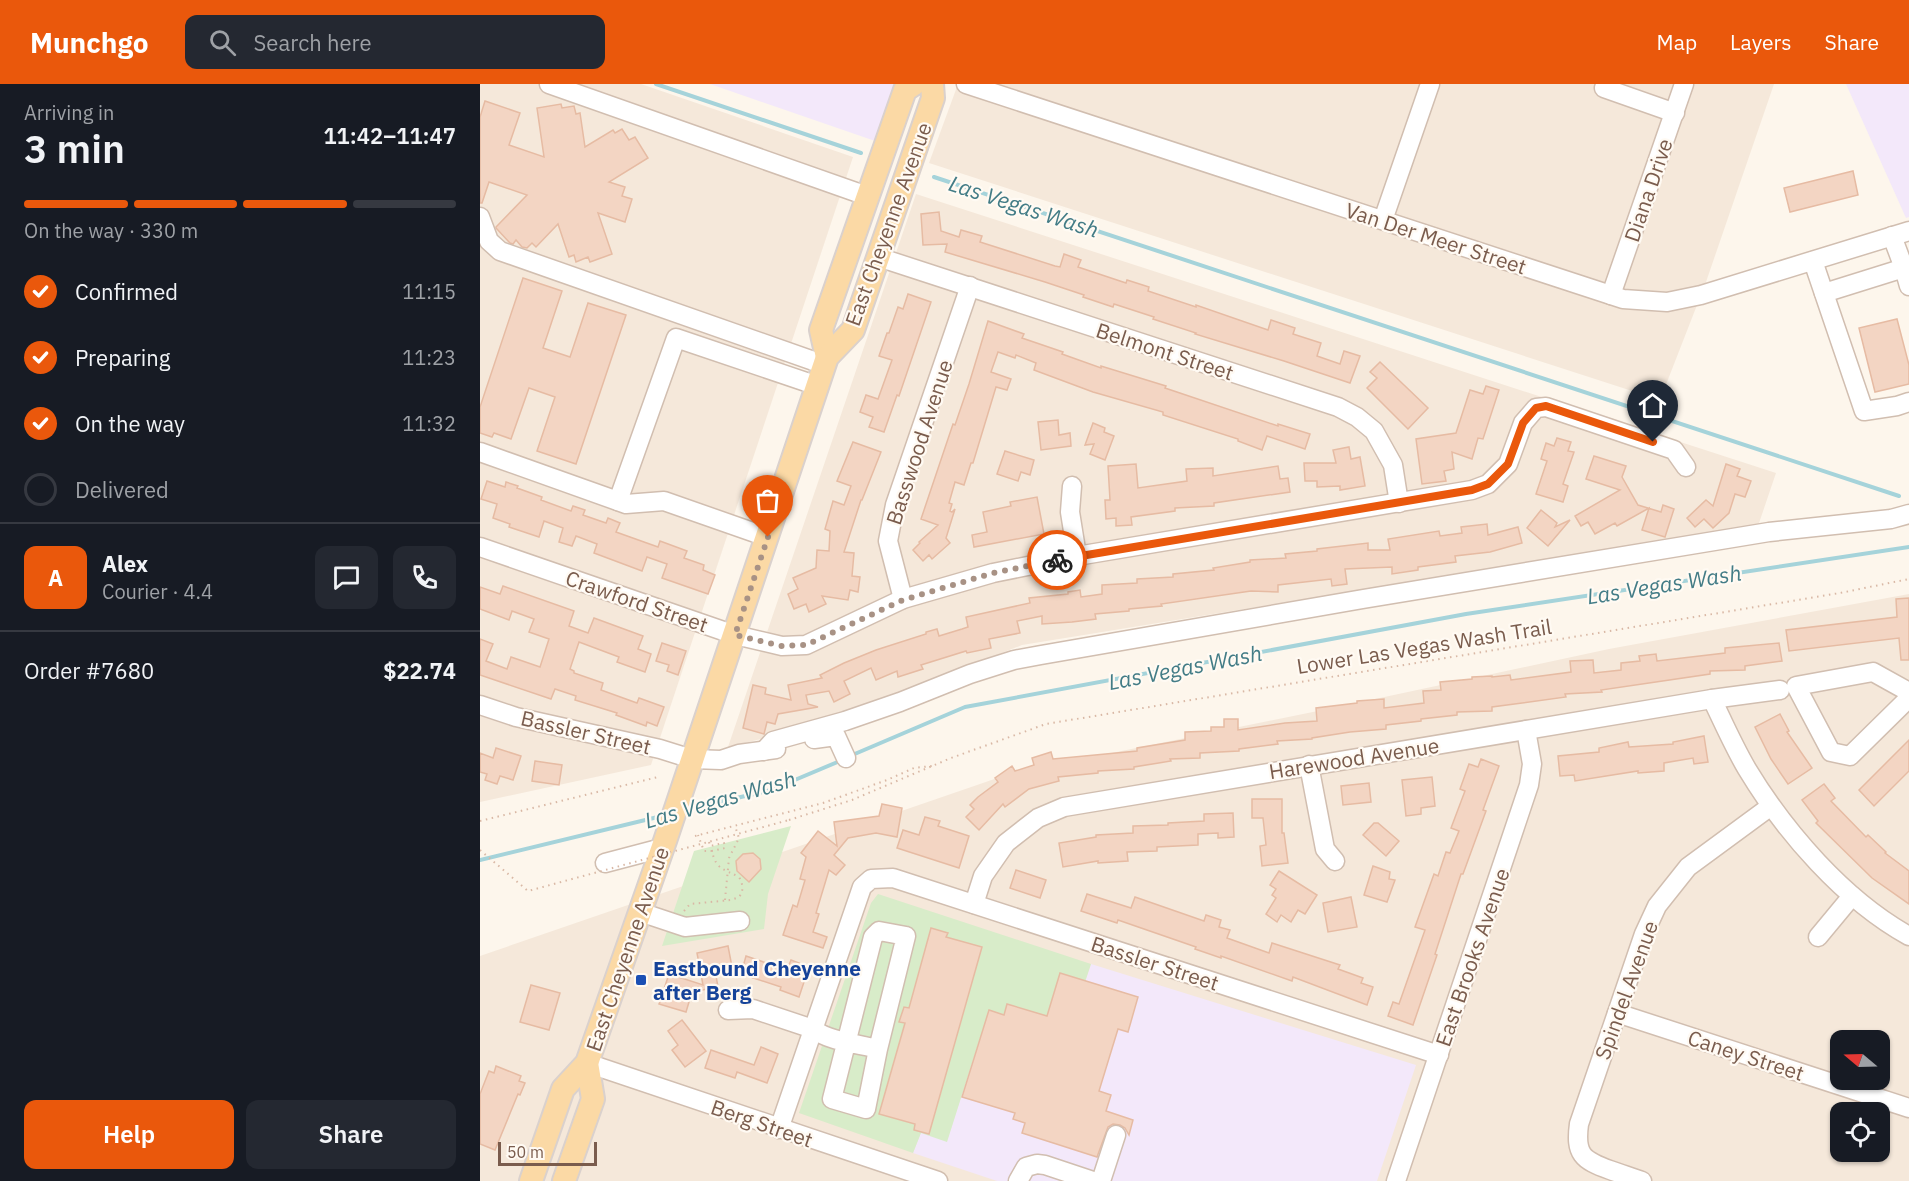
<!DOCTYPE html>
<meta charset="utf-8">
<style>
:root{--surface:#171b24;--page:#242831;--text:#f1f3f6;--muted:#9ea1a6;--line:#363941;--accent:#ea580c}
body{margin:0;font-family:"IBM Plex Sans",sans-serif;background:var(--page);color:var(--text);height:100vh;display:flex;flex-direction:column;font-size:22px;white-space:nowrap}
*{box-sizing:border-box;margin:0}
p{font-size:20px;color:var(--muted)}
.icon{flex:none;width:33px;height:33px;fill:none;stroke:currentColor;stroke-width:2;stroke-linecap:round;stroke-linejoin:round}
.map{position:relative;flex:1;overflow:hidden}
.sheet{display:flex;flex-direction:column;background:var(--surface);width:480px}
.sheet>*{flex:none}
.needle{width:39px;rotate:289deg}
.controls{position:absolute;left:1350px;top:946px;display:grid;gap:12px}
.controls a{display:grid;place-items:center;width:60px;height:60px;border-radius:12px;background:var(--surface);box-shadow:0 2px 4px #0004;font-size:30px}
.scale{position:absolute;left:18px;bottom:15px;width:99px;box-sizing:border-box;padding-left:6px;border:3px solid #7a5c4d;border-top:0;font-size:16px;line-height:21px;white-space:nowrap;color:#7a5c4d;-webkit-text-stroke:4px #fffaf3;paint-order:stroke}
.pin{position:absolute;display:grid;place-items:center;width:51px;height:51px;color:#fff;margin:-62px -26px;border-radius:50% 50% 50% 0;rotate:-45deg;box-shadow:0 0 6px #0007}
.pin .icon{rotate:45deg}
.courier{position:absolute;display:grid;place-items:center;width:60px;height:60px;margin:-30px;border:4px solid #ea580c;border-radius:50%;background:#fff;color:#222;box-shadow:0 2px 8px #0007}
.overview em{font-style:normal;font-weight:600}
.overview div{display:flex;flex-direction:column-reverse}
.overview{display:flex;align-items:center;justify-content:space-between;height:102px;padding:0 24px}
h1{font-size:39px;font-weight:600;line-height:45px}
.bar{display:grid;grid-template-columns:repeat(4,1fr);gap:9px 6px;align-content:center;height:72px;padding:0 24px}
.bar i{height:8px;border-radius:4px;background:var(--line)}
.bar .current{background:var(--accent)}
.bar p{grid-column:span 4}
.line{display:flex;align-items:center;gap:15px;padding:0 24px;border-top:2px solid var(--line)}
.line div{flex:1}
.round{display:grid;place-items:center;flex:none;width:63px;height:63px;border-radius:12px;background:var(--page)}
ol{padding:0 24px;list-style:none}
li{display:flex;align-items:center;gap:18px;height:66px}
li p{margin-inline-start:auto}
li .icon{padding:6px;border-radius:50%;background:var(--accent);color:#fff;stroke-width:4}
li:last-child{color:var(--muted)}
li i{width:33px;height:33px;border:3px solid var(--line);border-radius:50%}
.primary-button{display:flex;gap:12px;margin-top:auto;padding:12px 24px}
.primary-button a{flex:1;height:69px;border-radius:12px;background:var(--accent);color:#fff;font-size:24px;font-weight:600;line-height:69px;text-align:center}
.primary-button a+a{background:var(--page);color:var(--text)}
header{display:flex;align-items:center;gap:36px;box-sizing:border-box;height:84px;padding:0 30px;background:var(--accent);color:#fff}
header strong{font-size:28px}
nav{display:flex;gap:33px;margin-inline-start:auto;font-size:21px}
.search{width:420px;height:54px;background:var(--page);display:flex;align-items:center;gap:15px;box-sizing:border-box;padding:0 21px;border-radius:12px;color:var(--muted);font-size:22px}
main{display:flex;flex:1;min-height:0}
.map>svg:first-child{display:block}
</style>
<header>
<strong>Munchgo</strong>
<div class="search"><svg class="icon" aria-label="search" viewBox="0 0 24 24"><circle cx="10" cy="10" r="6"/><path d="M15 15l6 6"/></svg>Search here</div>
<nav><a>Map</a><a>Layers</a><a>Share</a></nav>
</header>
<main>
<section class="sheet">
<div class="overview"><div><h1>3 min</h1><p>Arriving in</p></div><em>11:42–11:47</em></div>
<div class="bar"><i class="current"></i><i class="current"></i><i class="current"></i><i></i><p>On the way · 330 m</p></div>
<ol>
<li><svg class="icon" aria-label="check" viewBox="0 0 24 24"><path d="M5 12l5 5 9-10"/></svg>Confirmed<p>11:15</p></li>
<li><svg class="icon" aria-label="check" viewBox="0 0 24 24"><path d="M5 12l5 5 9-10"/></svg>Preparing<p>11:23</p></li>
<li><svg class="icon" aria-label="check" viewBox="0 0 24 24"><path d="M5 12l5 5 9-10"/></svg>On the way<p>11:32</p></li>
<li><i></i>Delivered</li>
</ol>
<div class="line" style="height:108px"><b class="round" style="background:var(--accent);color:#fff">A</b><div><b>Alex</b><p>Courier · 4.4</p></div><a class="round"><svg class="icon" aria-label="chat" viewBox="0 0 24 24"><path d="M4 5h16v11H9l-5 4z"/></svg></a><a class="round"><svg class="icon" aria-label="phone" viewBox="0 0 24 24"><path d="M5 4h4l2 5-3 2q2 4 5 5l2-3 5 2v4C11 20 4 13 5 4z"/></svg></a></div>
<div class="line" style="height:78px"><div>Order #7680</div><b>$22.74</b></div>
<div class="primary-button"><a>Help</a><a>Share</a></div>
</section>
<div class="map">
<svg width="1429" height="1097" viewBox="0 0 1429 1097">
<rect width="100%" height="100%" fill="#fdf6ec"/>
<g fill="#f5e8da" fill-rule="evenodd">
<path d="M0 0H161L373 73 171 681 0 718Z"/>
<path d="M478 0H1294L1226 198 1180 316 449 79Z"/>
<path d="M436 110 1296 389 1278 442 542 561 350 638 248 663Z"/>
<path d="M1429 510V1097H0V872L529 690 867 621 1129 565ZM1360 957H1400V996H1360ZM1360 1029H1400V1068H1360Z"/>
</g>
<g fill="#f3e8fa">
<path d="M230 0H413L414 3 398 58Z"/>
<path d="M1366 0H1429V133L1426 134Z"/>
<path d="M611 880 936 981 897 1097H517L433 1069 441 1048 467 1057 500 953 578 978Z"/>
</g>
<g fill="#d8ecc9">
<path d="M311 742 288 810 284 845 182 862 214 767Z"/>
<path d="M398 810 611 880 578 979 500 954 467 1058 441 1049 433 1069 319 1029 391 819Z"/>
</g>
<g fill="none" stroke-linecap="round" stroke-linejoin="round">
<g stroke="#a5d3da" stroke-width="4">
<path d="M176 0 381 69"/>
<path d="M454 93 1419 412"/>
<path d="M370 672 485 623 986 530 1429 463"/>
<path d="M205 726 291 706 360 677"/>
<path d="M0 776 186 731"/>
</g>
</g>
<g fill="#f3d5c3" stroke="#e6bba3" stroke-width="1.5">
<path d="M5 17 40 29 29 61 64 73 57 24 81 20 82 24 94 22 96 30 100 29 105 63 133 46 135 49 142 45 149 56 155 53 168 74 129 98 145 103 142 112 152 115 145 138 118 129 132 170 110 178 108 173 96 178 94 171 89 173 78 140 56 163 52 159 47 164 42 163 36 156 33 160 30 159 16 144V143L47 111 9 98 2 119H0V33Z"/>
<path d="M1373 87 1378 111 1310 128 1304 104Z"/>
<path d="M459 128 461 147 479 153 481 146 502 152 500 158 575 182 580 183 584 170 601 176 598 183 646 199 647 196 669 203 668 207 716 223V221L788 246 791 236 815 244 813 250 841 259 837 272 860 280 864 267 880 272 870 299 804 277 715 250 716 249 673 235 674 233 634 220 633 223 603 213 604 211 565 198 465 168 467 160 443 161 441 130Z"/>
<path d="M43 194 82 207 63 264 90 273 108 219 146 231 96 380 57 367 75 313 49 304 31 355 14 349 12 353 0 349V323Z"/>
<path d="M428 210 451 218 419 312 417 311 404 348 389 343 393 333 380 328 386 311 398 315 412 276 399 272 407 249H409L418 223 423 225Z"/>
<path d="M1417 235 1429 281V300L1395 308 1379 244Z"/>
<path d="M508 237 544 250 542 254 583 268 582 270 621 284V282L686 302 685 304 798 342V340L830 350 825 365 787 352 782 366 758 357V355L683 331V328L613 308 554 286 556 279 536 271 535 274 518 268 511 288 531 295 527 306 516 303 493 379H491L484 401 475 398 469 419 472 420 470 427 472 428 475 425 466 454 470 459 452 475 449 471 443 477 433 466 440 459 439 458 458 441 441 435 473 340 475 341 489 300Z"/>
<path d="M900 278 948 324 928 345 887 304 897 294 890 288Z"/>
<path d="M1006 302 1019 306 1003 355 998 354 992 375 972 368 974 385 964 387 966 397 942 400 936 355 976 349 990 306 1003 310Z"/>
<path d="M578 336 579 351 590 349 591 362 561 366 558 338Z"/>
<path d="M613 339 625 344 624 348 634 352 625 376 610 370 614 360 605 361Z"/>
<path d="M1077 354 1091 358 1088 367 1094 368 1083 400 1088 402 1083 418 1056 410 1067 377 1061 375 1066 359 1074 362Z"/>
<path d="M373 358 401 368 382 416H381L364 468 374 469 372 492 380 493 378 508 370 506 368 516 342 512 346 520 329 528 326 520 314 525 308 510 318 505 313 494 336 484 337 466 349 467 350 447 345 445 353 417 364 421 371 402 357 397Z"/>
<path d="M869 363 871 375 880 373 885 402 860 406V402L837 403V397H825L824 379H856L853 366Z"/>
<path d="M525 367 554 376 550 391 541 388 538 397 517 390Z"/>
<path d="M1114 372 1146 382 1142 393 1158 421 1181 428 1183 421 1194 425 1185 453 1162 446 1169 424 1137 442 1135 439 1115 450 1108 438 1101 442 1095 432 1140 406 1106 395Z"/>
<path d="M656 380 658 404 707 397 706 385 733 384V392L798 382 800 395 808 394 810 408 734 419V422L695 424V427L651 433 652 441 636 442V434L626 435 625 416H630L628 382Z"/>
<path d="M1246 380 1260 385 1257 392 1271 397 1265 413 1255 410 1249 429 1233 444 1224 435 1215 443 1207 434 1226 416 1233 422Z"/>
<path d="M7 397 25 403 26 398 38 402 37 404 62 413 61 416 91 427 93 422 105 426 103 431 126 439 128 434 140 439 136 448 178 463 180 457 207 467 204 474 224 481 223 486 235 491 228 510 182 494 187 480 167 473 162 487 114 469 117 460 96 452 92 462 79 458 83 444 64 437 59 453 29 443 30 440 13 434 17 420 1 415Z"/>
<path d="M557 413 564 450 494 463 492 451 507 448 503 428 531 422 530 418Z"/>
<path d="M1061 426 1077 439 1075 443 1090 436 1068 462 1047 444Z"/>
<path d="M1007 440 1008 451 1038 443 1042 459 1010 468 975 472 976 478 938 483V486L912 490V483L865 485 867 500 852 502 851 495 798 501V508L771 507 681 520 682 522 649 525V527L615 530 616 535 592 538 562 540V532L537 537 540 549 509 555 511 564 487 569 486 567 441 581 443 585 418 593 417 587 396 596 391 584 364 597 370 610 354 618 349 607 326 611 328 620 338 623 298 630 295 640 287 638 284 650 263 644 273 601 286 604 285 610 311 616 308 601 342 594 340 591 364 579 396 566 446 550V548L457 545 459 552 482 545 488 543 486 533 550 519 549 514 588 510V508L600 506 601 513 622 510V501L657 499V495L693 493V490L734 486 733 484 770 478V476L806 474 805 470 837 467V465L888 459V466H910L908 455 959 447 960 452 982 449 981 443Z"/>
<path d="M23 502 94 527 89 542 108 549 114 534 163 552 158 565 171 570 165 588 137 578 139 573 99 558 90 585 94 587V589L123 599 121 606 157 619 159 614 184 623 177 642 167 638 166 642 136 631 137 629 95 616 96 612 75 605 71 615 0 591V555L13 560 6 577 27 585 31 573 60 583 69 555 49 548 54 535 32 527 29 536 0 525V503L20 510Z"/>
<path d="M1429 514V576H1421L1419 554 1309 567 1306 546 1417 533 1416 515Z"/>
<path d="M182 559 206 567 198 591 187 587 189 581 176 577Z"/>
<path d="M1299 559 1302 577 1265 582V586L1230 587V590L1121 606 1122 608 1085 610 1086 613 1012 623V627L977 628V631L941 635V637L906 641V645L870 648 832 654V655L797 657 798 660 759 665V667L720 669V674L690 675 691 677 654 683V685L618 687V689L578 693 579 697 549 705 525 723 523 720 499 746 486 733 494 725 490 721 498 713 518 698 515 694 532 682 535 687 554 681 552 674 571 668 573 675 657 667V664L705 656V648L731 647V643H744V635H758V646L805 639 837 637 836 624 877 619V617L904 615V624L944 619 943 607 961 606 960 598 992 595V593L1012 592V593L1030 591 1031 596 1091 588 1090 577 1113 576 1114 589 1141 586V579L1160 577 1159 572 1176 570 1177 577 1245 569V564Z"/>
<path d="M1300 630 1309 647 1307 648 1332 684 1308 700 1291 675 1275 643Z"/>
<path d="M1224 652 1228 678 1214 680 1213 674 1184 679V687L1158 689V687L1095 697 1094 691 1080 692 1078 672 1119 668V664L1148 658 1149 663 1193 660V658Z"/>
<path d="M1429 656V687L1394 722 1379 706Z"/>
<path d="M16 664 41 672 33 696 20 692 17 700 5 696 7 690 0 688V669L13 674Z"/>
<path d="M1001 675 1019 682 1003 726 1006 727 983 790H981L955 870 957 871 933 941 908 932 913 918 919 920 945 846 935 843 954 790 958 792 966 768 970 769 979 747 971 744 985 707 980 705 989 680 998 683Z"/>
<path d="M55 677 82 681 79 701 52 697Z"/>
<path d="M952 693 955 722 941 724V730L926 732 922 696Z"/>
<path d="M889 699 891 718 863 721 861 702Z"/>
<path d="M1344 700 1355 714 1351 717 1386 753 1388 751 1406 768 1405 769 1429 787V820L1392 794 1336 739 1338 737 1322 716Z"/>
<path d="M772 715H802V749H804L808 779 782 782 780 762 786 761 783 734H772Z"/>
<path d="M402 720 422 724 417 753 396 749 368 754 354 771 365 781 356 791 349 786 336 829 339 830 333 848 347 853 343 864 303 851 313 821 317 823 325 796 320 795 326 773 321 769 338 747 357 762 354 738 399 732Z"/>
<path d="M753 729 754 753 738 754V749L718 750V761L677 763V767L647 768 648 777 618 779V777L583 783 579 759 616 753V751L653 749V742L688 741V739L724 737V730Z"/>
<path d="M445 733 460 737 458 742 489 752 479 784 417 764 423 746 439 751Z"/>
<path d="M894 739H898L919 757 906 772 883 751Z"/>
<path d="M273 769 280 775 281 785 269 798 257 787 256 777 263 770Z"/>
<path d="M893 782 910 788 909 795 915 796 907 818 884 811Z"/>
<path d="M536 786 566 796 560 814 530 804Z"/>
<path d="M799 787 837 811 825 830 818 826 811 838 801 831 797 838 786 830 796 814 792 811 796 805 790 801Z"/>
<path d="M607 810 651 824 655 813 724 837 726 831 741 836 739 843 750 846 747 854 789 869 792 859 860 881 858 885 883 894 881 899 893 903 887 921 813 893 812 897 741 872V874L715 865 716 863 638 836 637 839 601 827Z"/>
<path d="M871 813 877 843 848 848 843 819Z"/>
<path d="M451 844 468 849 466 853 502 863 449 1050 434 1046 435 1040 399 1030 425 939 419 938 424 923 429 924Z"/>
<path d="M248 862 253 888 236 892 238 903 212 908 206 928 179 920 189 890 223 901 217 869Z"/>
<path d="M266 872 307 886 311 876 329 883 319 913 300 906 301 903 261 890Z"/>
<path d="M580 889 658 913 648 948 638 945 619 1007 631 1011 626 1027 653 1036 649 1051 645 1044 640 1041 633 1040 628 1043 617 1073 542 1049 545 1039 533 1035 535 1029 482 1013 509 926 524 931 527 920 567 932Z"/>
<path d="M51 901 80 909 69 946 40 938Z"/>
<path d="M202 936 226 967 205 983 192 966 198 961 188 947Z"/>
<path d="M281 963 298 970 287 999 257 988 255 994 225 984 231 966 274 981Z"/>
<path d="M16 982 41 992 39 997 45 999 40 1011 38 1010 15 1066 0 1060V1010L9 987 14 989Z"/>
</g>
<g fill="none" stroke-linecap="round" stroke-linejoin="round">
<defs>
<g id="minor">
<path d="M69 0 387 112"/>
<path d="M486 0 1143 215 1187 218 1221 211 1429 147"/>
<path d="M1124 4 1195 29"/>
<path d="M0 133 9 157 20 167 345 281"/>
<path d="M903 136 950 0"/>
<path d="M1412 152 1424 184"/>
<path d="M398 173 858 323 877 333 894 347 913 381 919 419"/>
<path d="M1333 177 1384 327 1417 322 1429 318"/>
<path d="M1344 209 1424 184 1429 202"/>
<path d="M1131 211 1204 0"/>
<path d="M0 368 146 420 184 417 287 453"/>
<path d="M592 402 590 428 597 472"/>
<path d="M138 417 196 254 338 302"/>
<path d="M0 463 255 551 302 562 326 561 423 515 513 489 597 472 992 406 1008 400 1028 380 1043 339 1056 324 1066 323 1194 366 1206 383"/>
<path d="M423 515 408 457 415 421 490 202"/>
<path d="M1429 608 1393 588 1316 602 1351 668 1370 672 1429 614"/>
<path d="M1232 615C1243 638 1254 663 1267 685 1305 748 1364 816 1429 852"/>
<path d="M0 621 36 633 180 665 212 675 241 676 259 670 296 665"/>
<path d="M334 655 356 652 366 674"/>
<path d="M284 667 293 657 365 637 420 618 490 590 534 576 561 571 883 515 1289 448 1411 435 1429 430"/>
<path d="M829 681 845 765 855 777"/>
<path d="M125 779 182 764"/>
<path d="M494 820 503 792 526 759 558 734 584 723 1232 615 1300 606"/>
<path d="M160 828 205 843 260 837"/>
<path d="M1338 853 1372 812"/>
<path d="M248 926 273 925 333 945C348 957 379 960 398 965L426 852 399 847 393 853 352 1015 386 1025 398 965"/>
<path d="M1137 929 1429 1024"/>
<path d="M107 979 458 1097"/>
<path d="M299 1045 382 803 391 795 413 794 959 971"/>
<path d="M538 1097 546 1083 557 1080 565 1081 613 1097"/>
<path d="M621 1097 636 1051"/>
<path d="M916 1097 1049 701 1052 680 1046 646"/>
<path d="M1162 1097C1151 1093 1141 1090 1130 1086 1102 1076 1095 1070 1099 1040L1164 850 1177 822 1208 783 1291 722"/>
</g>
<g id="major">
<path d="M347 273 341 246 425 6 434 0"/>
<path d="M51 1097 83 1005 107 979 185 757 347 273 373 246 453 14 452 0"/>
<path d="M84 1097 113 1015 107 979"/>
</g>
</defs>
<use href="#minor" stroke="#d1beb0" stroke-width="21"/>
<use href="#major" stroke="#dad1cd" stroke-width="26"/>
<g stroke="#d9b8a5" stroke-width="2" stroke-dasharray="1.5 4.5" stroke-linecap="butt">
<path d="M309 736 372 716 471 674 566 640 1360 509 1429 495"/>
<path d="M0 737 178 693"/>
<path d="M215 752 343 719 407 696 434 684 452 682"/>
<path d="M229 758 230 762 244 759 245 764 232 767"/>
<path d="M245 816 249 774 259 754 255 742"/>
<path d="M204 827 210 820 251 816 259 813C264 807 263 800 259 793 244 785 236 786 232 767H224L218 751"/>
</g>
<use href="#minor" stroke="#fff" stroke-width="18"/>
<use href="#major" stroke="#fbd9a5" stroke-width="22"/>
<path stroke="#d9b8a5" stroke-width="2" stroke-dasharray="1.5 4.5" stroke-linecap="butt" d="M0 766 48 807 309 736"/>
</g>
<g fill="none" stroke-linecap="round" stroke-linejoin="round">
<path stroke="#a89285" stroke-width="6" stroke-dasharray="0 10.8" d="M288 453 255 551 302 562 326 561 423 516 513 489 577 476"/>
<path stroke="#ea580c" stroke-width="8" d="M577 476 992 406 1008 400 1028 380 1043 339 1056 324 1066 322 1173 358"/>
</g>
<rect fill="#1a4fb4" stroke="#fffaf3" stroke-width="2" x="155" y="890" width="12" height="12" rx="3"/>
<g text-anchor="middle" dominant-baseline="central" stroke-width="4.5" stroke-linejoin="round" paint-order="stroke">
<g font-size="21" fill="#7a5c4d" stroke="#fffaf3">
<text transform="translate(1168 106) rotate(-71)">Diana Drive</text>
<text transform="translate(408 140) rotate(-70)">East Cheyenne Avenue</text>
<text transform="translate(956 154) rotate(18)">Van Der Meer Street</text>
<text transform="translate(685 267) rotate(18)">Belmont Street</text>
<text transform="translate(439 358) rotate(-72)">Basswood Avenue</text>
<text transform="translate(157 517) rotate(19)">Crawford Street</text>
<text transform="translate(944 562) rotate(-9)">Lower Las Vegas Wash Trail</text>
<text transform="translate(106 648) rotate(13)">Bassler Street</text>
<text transform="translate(874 674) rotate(-9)">Harewood Avenue</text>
<text transform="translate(147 865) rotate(-71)">East Cheyenne Avenue</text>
<text transform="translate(992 873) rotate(-71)">East Brooks Avenue</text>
<text transform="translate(675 879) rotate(18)">Bassler Street</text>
<text transform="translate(1146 906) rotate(-70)">Spindel Avenue</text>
<text transform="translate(1266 971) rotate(18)">Caney Street</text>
<text transform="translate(282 1039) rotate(19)">Berg Street</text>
</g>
<g font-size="21" font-weight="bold" fill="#164399" stroke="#fffaf3" text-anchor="start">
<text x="173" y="884">Eastbound Cheyenne<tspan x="173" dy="24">after Berg</tspan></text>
</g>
<g font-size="22" font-style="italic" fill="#437c86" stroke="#fffaf3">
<text transform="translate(544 122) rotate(18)">Las Vegas Wash</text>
<text transform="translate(1184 500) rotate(-9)">Las Vegas Wash</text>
<text transform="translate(705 583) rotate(-11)">Las Vegas Wash</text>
<text transform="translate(240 715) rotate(-16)">Las Vegas Wash</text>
</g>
</g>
</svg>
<div class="controls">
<a><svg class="needle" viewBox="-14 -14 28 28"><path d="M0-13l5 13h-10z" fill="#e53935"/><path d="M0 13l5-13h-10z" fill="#9ea1a6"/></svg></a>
<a><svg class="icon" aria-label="locate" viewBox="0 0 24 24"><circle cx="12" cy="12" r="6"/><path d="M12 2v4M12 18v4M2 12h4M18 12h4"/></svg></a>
</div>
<div class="scale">50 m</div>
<div class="pin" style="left:288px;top:453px;background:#ea580c"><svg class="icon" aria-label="bag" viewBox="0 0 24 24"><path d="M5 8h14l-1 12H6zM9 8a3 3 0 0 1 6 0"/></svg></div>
<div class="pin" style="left:1173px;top:358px;background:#1f2937"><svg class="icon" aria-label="home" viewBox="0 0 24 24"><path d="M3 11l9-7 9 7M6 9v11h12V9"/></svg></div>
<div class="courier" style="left:577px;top:476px"><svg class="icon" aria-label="bike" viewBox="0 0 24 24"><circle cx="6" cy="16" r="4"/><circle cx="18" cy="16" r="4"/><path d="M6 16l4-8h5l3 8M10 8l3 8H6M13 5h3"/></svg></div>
</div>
</main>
